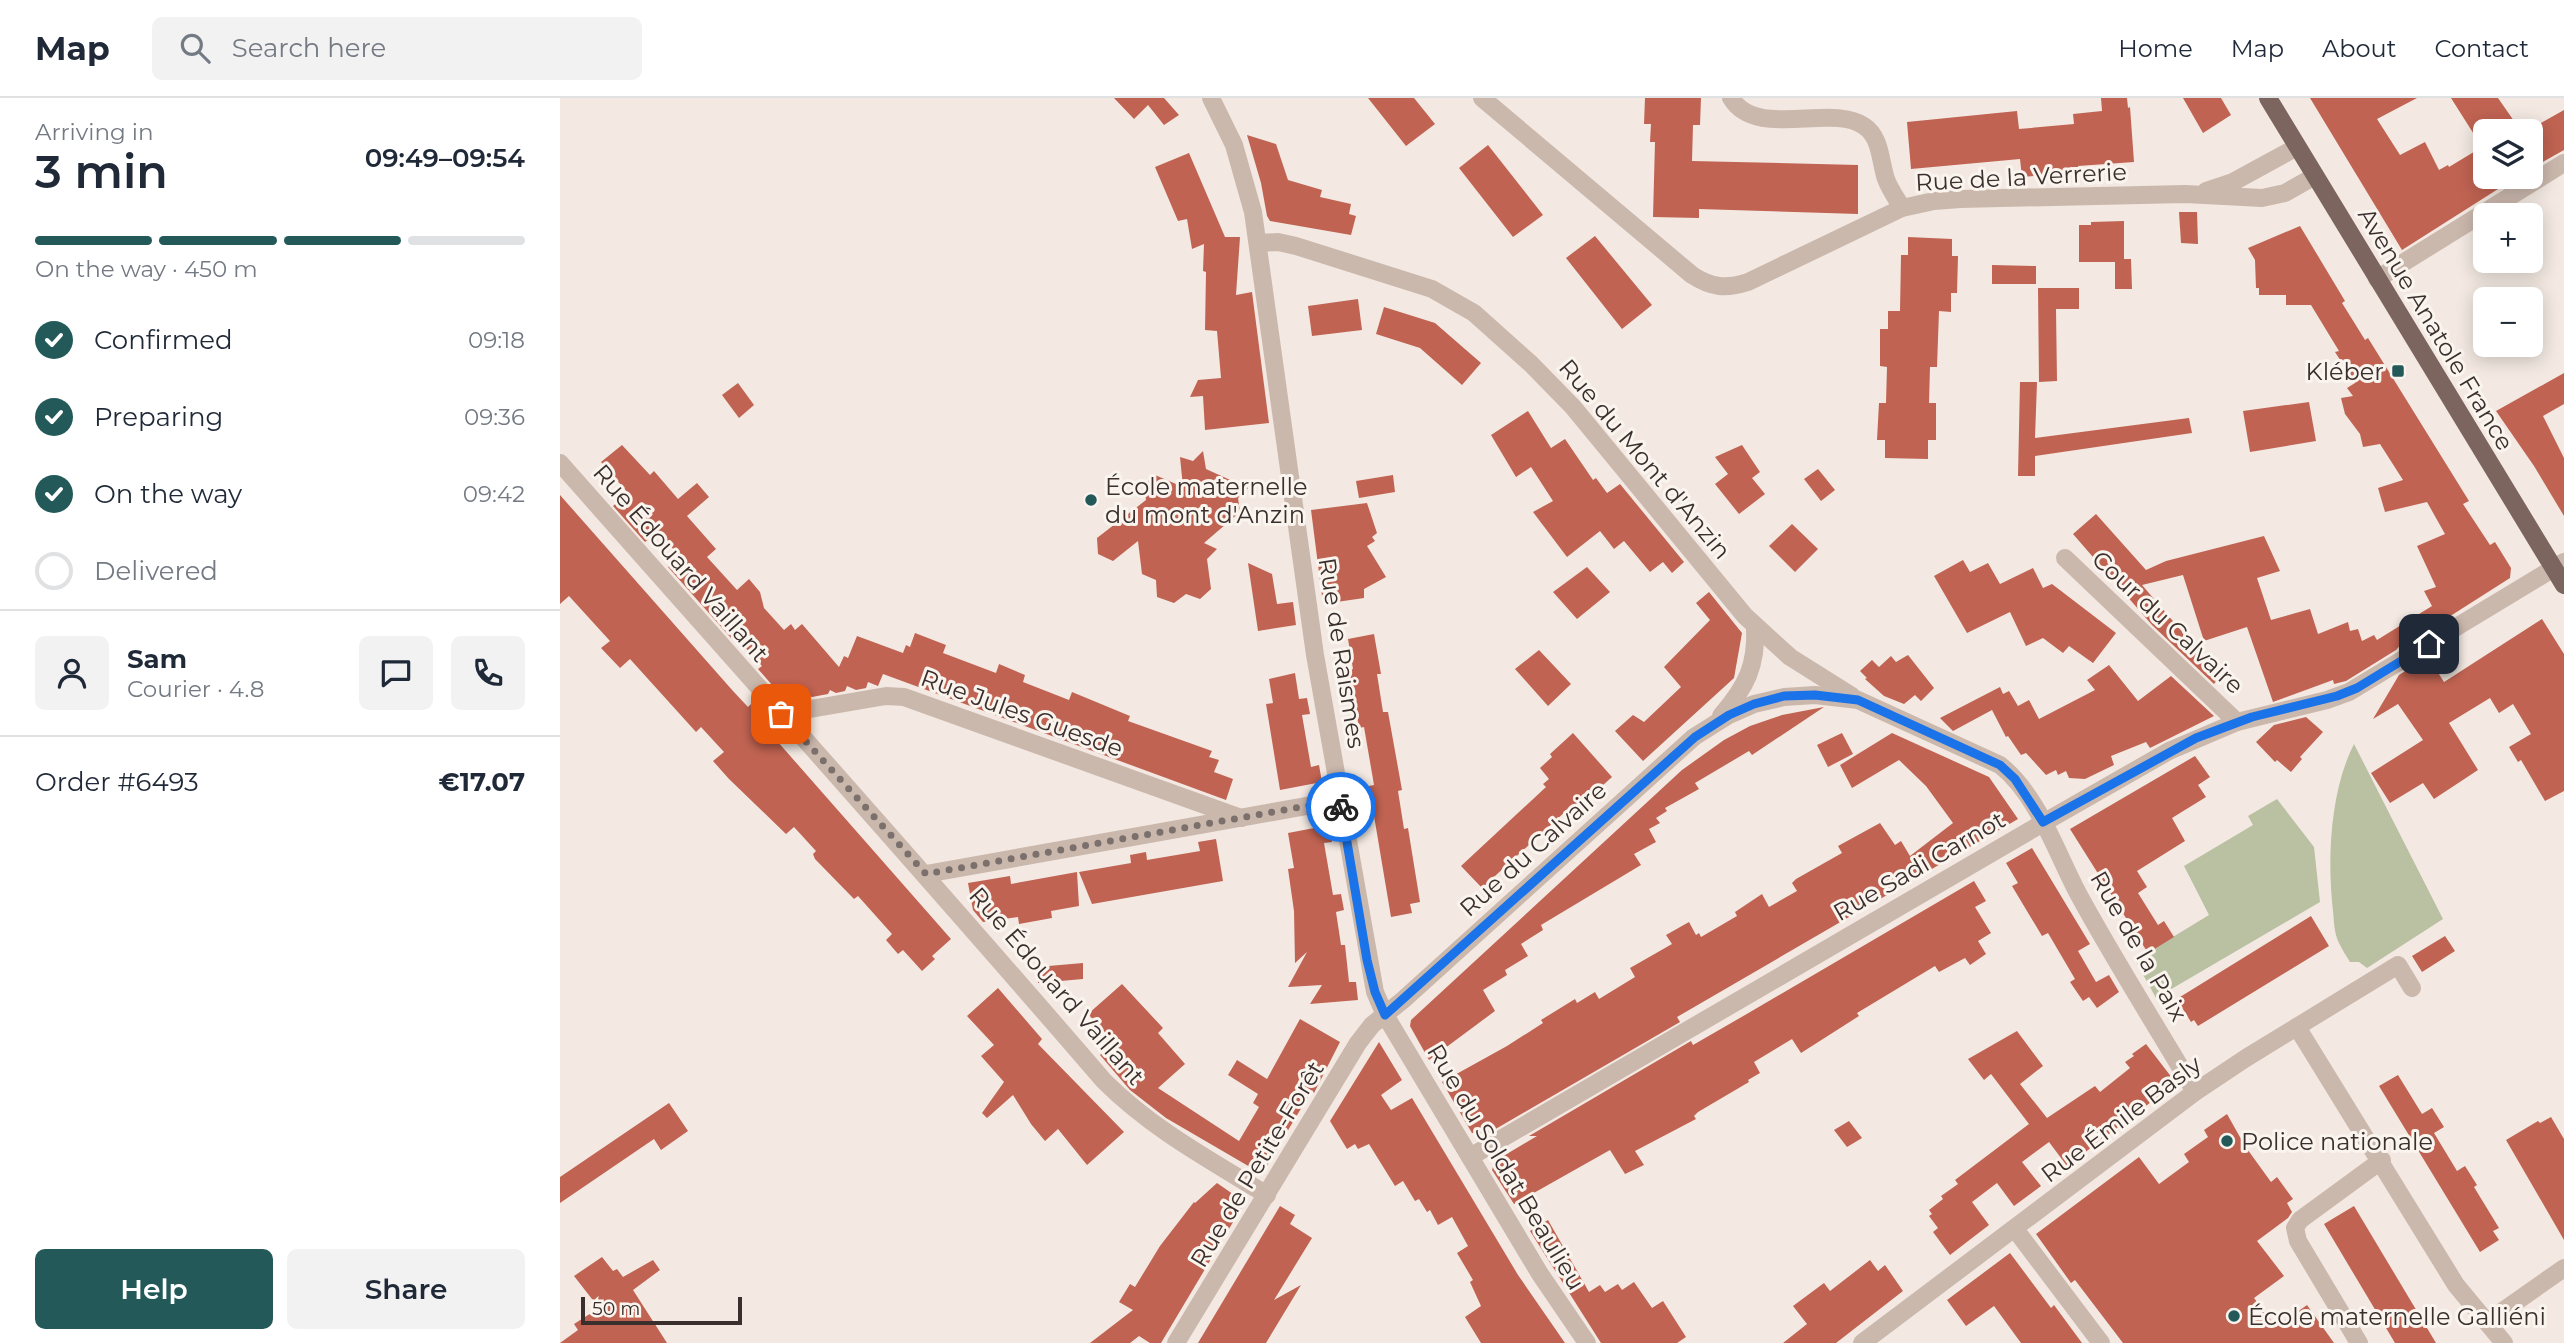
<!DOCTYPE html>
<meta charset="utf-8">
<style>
:root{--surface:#fff;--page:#f2f2f3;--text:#1f2937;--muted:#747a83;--line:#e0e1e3;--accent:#235a59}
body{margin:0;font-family:Montserrat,sans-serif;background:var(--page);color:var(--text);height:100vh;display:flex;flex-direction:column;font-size:26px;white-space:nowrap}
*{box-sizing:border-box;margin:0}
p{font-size:23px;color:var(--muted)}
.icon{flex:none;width:38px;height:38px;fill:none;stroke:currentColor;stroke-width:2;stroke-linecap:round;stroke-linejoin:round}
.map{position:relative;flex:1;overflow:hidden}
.drawer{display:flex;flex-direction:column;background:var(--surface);width:560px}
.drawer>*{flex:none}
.fabs{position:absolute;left:1913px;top:21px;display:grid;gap:14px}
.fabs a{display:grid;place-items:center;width:70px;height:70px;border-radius:10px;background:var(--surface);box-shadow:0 4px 18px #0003;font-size:35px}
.scale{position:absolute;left:21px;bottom:18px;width:161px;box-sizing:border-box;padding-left:7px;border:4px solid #3a2f2c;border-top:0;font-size:19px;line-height:24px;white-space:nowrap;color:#3a2f2c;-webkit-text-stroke:5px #faf4ee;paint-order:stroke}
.pin{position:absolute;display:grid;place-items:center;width:60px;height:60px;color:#fff;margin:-30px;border-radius:14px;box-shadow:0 4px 10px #0006}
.courier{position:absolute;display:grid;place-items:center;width:70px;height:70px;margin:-35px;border:5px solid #1a73e8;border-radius:50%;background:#fff;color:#222;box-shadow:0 2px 9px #0007}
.headline em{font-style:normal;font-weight:600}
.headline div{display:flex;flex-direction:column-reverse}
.headline{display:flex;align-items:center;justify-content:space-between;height:119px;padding:0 35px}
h1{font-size:46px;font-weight:600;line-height:52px}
.bar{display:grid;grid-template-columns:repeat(4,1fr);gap:10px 7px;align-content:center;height:84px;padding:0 35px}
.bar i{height:9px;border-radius:5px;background:var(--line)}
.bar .active{background:var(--accent)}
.bar p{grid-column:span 4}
.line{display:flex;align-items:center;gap:18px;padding:0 35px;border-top:2px solid var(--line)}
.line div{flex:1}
.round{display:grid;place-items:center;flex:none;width:74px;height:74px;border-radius:10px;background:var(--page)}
ol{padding:0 35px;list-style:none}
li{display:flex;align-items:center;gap:21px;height:77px}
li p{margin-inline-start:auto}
li .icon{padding:7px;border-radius:50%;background:var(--accent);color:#fff;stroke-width:4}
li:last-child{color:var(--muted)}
li i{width:38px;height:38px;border:4px solid var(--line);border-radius:50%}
.action{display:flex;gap:14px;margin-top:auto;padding:14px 35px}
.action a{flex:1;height:80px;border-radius:10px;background:var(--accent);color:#fff;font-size:28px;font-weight:600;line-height:80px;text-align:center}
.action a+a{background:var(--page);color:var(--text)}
header{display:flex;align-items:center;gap:42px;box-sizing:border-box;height:98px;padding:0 35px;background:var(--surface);border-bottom:2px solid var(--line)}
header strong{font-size:33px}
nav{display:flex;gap:38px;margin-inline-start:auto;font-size:24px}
.search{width:490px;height:63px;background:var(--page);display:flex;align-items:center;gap:18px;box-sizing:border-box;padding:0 24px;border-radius:10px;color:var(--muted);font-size:26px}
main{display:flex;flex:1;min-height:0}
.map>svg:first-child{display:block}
</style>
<header>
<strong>Map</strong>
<div class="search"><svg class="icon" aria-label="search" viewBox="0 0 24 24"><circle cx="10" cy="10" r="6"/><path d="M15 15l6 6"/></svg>Search here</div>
<nav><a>Home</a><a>Map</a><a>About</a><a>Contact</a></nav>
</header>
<main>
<section class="drawer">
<div class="headline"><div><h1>3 min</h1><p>Arriving in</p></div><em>09:49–09:54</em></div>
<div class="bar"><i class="active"></i><i class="active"></i><i class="active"></i><i></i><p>On the way · 450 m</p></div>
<ol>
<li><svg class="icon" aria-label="check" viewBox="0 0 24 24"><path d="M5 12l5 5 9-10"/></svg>Confirmed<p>09:18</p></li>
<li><svg class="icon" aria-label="check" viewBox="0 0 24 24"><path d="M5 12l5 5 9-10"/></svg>Preparing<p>09:36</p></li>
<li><svg class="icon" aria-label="check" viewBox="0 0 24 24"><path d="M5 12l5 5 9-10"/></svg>On the way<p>09:42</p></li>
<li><i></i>Delivered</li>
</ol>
<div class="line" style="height:126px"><a class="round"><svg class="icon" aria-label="person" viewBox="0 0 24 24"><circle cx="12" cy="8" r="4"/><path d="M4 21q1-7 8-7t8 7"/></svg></a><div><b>Sam</b><p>Courier · 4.8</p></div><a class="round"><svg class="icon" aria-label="chat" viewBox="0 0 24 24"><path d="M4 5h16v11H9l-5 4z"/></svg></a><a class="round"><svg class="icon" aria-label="phone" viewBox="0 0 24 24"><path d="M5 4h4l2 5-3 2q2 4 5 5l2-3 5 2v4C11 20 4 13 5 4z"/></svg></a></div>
<div class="line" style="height:91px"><div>Order #6493</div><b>€17.07</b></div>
<div class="action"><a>Help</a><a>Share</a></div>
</section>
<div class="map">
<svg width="2004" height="1245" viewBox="0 0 2004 1245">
<rect width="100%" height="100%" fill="#f3e9e2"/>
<g fill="#b9c1a2">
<path d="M1794 646 1883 821 1807 870 1799 864H1790C1786 858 1782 851 1779 845 1774 835 1774 823 1773 813 1767 761 1770 693 1794 646Z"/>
<path d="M1717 701 1754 749 1760 804 1596 900 1575 862 1649 817 1624 768 1693 727 1688 718Z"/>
</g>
<g fill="#c06352">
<path d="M554 0H604L619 17 604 27 588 7 574 21Z"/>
<path d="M808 0H854L875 26 846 48Z"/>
<path d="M1085 0H1141L1140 27H1133L1132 63 1298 67V116L1139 111V120L1093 119 1095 44H1090L1091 26H1084Z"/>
<path d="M1541 0H1567L1568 10 1570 9 1574 64 1518 68 1519 74 1462 79 1460 61 1351 71 1347 24 1457 13 1459 31 1514 26 1513 16 1542 13Z"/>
<path d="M1623 0H1661L1671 17 1643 35Z"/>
<path d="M1750 0H1857L1817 21 1840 57 1865 44 1879 72 1888 67 1889 69 1922 49 1891 0H1938L1961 33H1925V79H1957L1842 152Z"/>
<path d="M2004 12V52L1970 71V31Z"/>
<path d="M687 37 716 46 728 82 762 92 760 99 791 106 789 116 796 118 791 137 710 123 707 118 701 85Z"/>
<path d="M928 47 983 117 953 139 899 70Z"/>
<path d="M629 55 665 139H680L676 197 692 194 709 325 645 332 643 298 630 299 638 282 661 280 657 233 645 232 646 174 643 173 644 146 632 151 627 121 618 123 595 69Z"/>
<path d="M1619 114H1637L1638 146 1621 145Z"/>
<path d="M1564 123V161H1571L1572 191H1555V164H1519V127H1531V124Z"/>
<path d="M1740 128 1785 203 1782 205 1797 229 1805 242 1808 240 1909 403 1903 406 1930 447 1935 444 1951 470 1950 480 1859 538 1853 533 1836 552 1786 583 1774 586 1773 582 1713 604 1687 529 1644 543 1623 477 1582 487 1660 578 1654 586 1592 527 1513 436 1536 416 1586 472 1606 463 1704 438 1720 473 1697 480 1711 522 1750 511 1758 536 1788 524 1790 533 1798 531 1802 543 1814 537 1817 542 1872 508 1864 493 1876 489 1857 448 1885 436 1867 404 1825 414 1818 390 1843 382 1820 346 1803 349 1800 336 1785 316 1781 300 1793 298 1787 290 1795 285 1775 254 1779 253 1751 207H1726V197H1699V190H1696L1695 162 1688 150Z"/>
<path d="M1035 138 1092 207 1062 231 1006 160Z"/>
<path d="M1348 139 1392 141V158H1398L1397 195H1391V214L1379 213 1377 269H1370L1369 305H1376V342H1368V361L1325 360V342H1317L1319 305H1326L1327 269 1320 268V231H1328V213H1340L1341 157H1348Z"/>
<path d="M1432 167 1476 168V186H1432Z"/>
<path d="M1478 190H1519V211H1496L1497 283 1479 284Z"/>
<path d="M798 201 802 232 752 238 748 208Z"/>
<path d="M824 209 875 225 921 265 902 287 860 250 816 236Z"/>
<path d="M2004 275V306L1983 318 2004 360V418L1974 368 1936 313Z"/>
<path d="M1460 284H1477L1475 340 1629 320 1632 335 1475 358V378H1458Z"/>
<path d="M178 285 194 307 179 320 162 297Z"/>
<path d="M1749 304 1756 343 1690 354 1683 313Z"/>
<path d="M968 313 991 350 1005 341 1033 382 1036 380 1047 395 1060 386 1124 464 1112 475 1103 464 1090 474 1064 443 1054 451 1040 433 1007 459 973 414 993 403 971 369 956 379 931 337Z"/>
<path d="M62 347 90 377 94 373 118 401 137 385 149 399 127 418 156 451 147 459 177 492 189 481 200 494 204 510 224 532 231 526 235 532 242 526 279 569 284 558 288 560 297 538 343 555 346 547 350 549 355 535 386 547 383 555 436 575 439 566 465 577 463 584 509 602 512 594 570 618 568 623 652 653 649 659 659 662 654 674 673 681 666 702 323 576 318 588 308 584 306 590 296 592 287 588 285 593 276 595 270 592 268 596 252 599 244 596 242 601 227 604 198 571 202 568 174 537 171 540 108 469 120 459 98 433 85 444 53 408 68 395 41 364Z"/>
<path d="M1182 347 1200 374 1192 380 1205 396 1179 416 1155 386 1168 376 1155 359Z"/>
<path d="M643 353 646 371 688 390 678 400 680 414 644 445 657 451 647 461 651 491 640 501 626 496 614 505 597 499 596 482 582 476 578 443 553 463 538 456 537 440 586 402 584 387 595 377 623 389 620 359 633 363Z"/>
<path d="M1258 371 1275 392 1261 403 1244 381Z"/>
<path d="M833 377 835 394 799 400 796 383Z"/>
<path d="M0 397 173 593 188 609 195 602 209 618 203 627 391 841 372 858 375 861 362 873 343 852 338 856 326 842 332 836 298 798 294 801 255 761 253 756 256 753 234 729 226 736 169 681 153 663 164 654 152 641 141 629 136 634 70 561 60 570 41 550 50 543 9 498 0 506Z"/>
<path d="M807 405 817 435 812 439 815 443 807 448 826 479 804 491V500L763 506 751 412Z"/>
<path d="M1232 426 1258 451 1235 474 1209 448Z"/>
<path d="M1403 462 1410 474 1428 465 1440 486 1473 470 1483 490 1492 486 1556 535 1533 565 1509 548 1503 555 1483 540 1466 548 1450 514 1407 535 1374 478Z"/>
<path d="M688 465 712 476 717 506 733 504 736 527 698 533Z"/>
<path d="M1027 469 1050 494 1017 521 993 494Z"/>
<path d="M1149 494 1182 535 1174 580 1083 663 1055 633 1073 617 1084 624 1121 589 1104 569 1150 522 1136 505Z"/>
<path d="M1982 521 2004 556V693L1985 703 1961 662 1958 664 1949 649 1971 636 1953 606 1939 615 1930 600 1889 625 1918 672 1874 701 1863 685 1830 705 1811 675 1863 642 1838 606 1813 621 1839 577 1868 559 1884 584Z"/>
<path d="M814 536 821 576H817L823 614H828L842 692 838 693 844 731 848 730 860 804 850 806 852 815 831 819 809 688 814 687 804 629 799 630 789 572 793 571 788 541Z"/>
<path d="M979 552 1011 586 988 608 955 571Z"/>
<path d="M1348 557 1374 590 1361 603 1355 597 1344 606 1324 598 1305 581 1307 580 1300 573 1312 562 1319 569 1331 558 1336 564Z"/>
<path d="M1549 567 1578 603 1611 578 1654 618 1590 650 1586 644 1551 658 1554 667 1525 681 1509 680 1506 673 1498 677 1496 672 1486 677 1466 655 1461 657 1448 638 1446 639 1432 612 1393 633 1380 620 1440 589 1443 596 1449 593 1458 608 1469 602 1479 621 1535 592 1527 582Z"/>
<path d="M735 575 739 601 747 600 750 616 742 617 751 669 759 667 762 684 720 692 706 606 713 605 709 581Z"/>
<path d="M1264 609 1192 657 1189 653 1135 685 1139 691 1105 710 1107 713 1096 720 1100 725 1089 731 1096 744 1074 756 1081 767 981 827 983 832 961 846 968 858 945 872 947 877 923 892 935 913 869 962 850 928 851 922 1122 672 1164 642 1190 628 1222 617Z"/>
<path d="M1746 619 1763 634 1740 659 1742 661 1731 674 1717 662 1715 664 1696 644 1714 627Z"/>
<path d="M1013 635 1052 679 1020 708 1018 706 1009 714 1007 712 922 790 901 768 986 689 983 686 989 681 980 670 992 659 990 656Z"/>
<path d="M1282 635 1293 656 1268 669 1257 647Z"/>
<path d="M1332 635 1429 679 1458 721 1117 919 1120 924 927 1036 912 1035 882 984 947 948 983 925 981 922 1015 901 1017 905 1035 894 1039 901 1075 879 1070 870 1112 846 1106 837 1129 824 1136 837 1139 835 1141 839 1177 818 1175 814 1202 796 1209 809 1237 793 1232 785 1236 781 1282 755 1278 748 1320 725 1335 747 1341 743 1350 758 1393 725 1366 688 1339 662 1292 690 1280 667Z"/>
<path d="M1635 658 1650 679 1638 687 1646 699 1612 720 1625 743 1577 773 1587 789 1578 795 1598 827 1604 823 1614 839 1588 855 1510 731Z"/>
<path d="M770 727 772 744 764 745 773 797 781 796 784 812 776 814 781 847H785L789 884H796L798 902 750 906 762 887 728 889 747 854 735 865 734 813 728 771 734 770 728 735Z"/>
<path d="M656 741 663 783 532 806 519 774 571 765 570 757 586 754 587 762 640 753 638 744Z"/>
<path d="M1472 750 1530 846 1518 853 1536 884 1549 877 1559 894 1537 910 1529 899 1523 903 1510 884 1515 881 1488 835 1482 838 1452 788 1458 785 1446 765Z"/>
<path d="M517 774 519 808 491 813 492 820 459 826 458 819 423 824 413 812 408 785 450 778 451 786Z"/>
<path d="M1414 783 1426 803 1415 809 1431 835 1418 843 1426 856 1410 867 1405 860 1379 874 1375 868 1297 915 1299 918 1241 955 1232 941 1194 964 1200 975 1188 982 1189 984 1138 1014 1134 1018 1136 1021 1075 1053 1084 1067 1065 1076 1050 1052 954 1106 932 1072 935 1063 977 1038H969L1131 943 1133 947 1185 917Z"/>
<path d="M1751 818 1769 848 1638 928 1634 922 1631 924 1618 903 1621 901 1620 899Z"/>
<path d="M1885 838 1895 853 1862 874 1852 858Z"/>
<path d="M523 865V881L478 885 477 869Z"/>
<path d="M562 886 603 930 598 935 625 966 598 990 679 1043 699 1009 693 1005 698 996 668 977 677 962 707 981 740 921 780 944 754 995 752 992 702 1076 606 1020 570 992 540 957 554 944 528 916Z"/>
<path d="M438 890 482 941 478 946 564 1034 527 1067 498 1031 485 1043 471 1026 453 997 427 1020 422 1015 444 984 421 958 434 947 407 918Z"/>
<path d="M1457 933 1483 968 1460 986 1487 1020 1535 988 1540 994 1570 970 1565 964 1574 958 1572 956 1586 946 1616 985 1507 1068 1489 1044 1462 1064 1481 1088 1454 1108 1437 1085 1412 1104 1429 1127 1390 1157 1373 1134 1378 1130 1369 1118 1372 1116 1369 1112 1383 1101 1381 1098 1398 1086 1395 1082 1469 1026 1431 976 1424 982 1408 961Z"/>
<path d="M819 944 842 982 821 997 831 1012 852 1000 958 1177 1005 1245H921L905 1219 921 1208 910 1184 913 1182 897 1155 908 1148 892 1119 878 1127 870 1112 867 1114 859 1101 855 1103 843 1083 835 1088 809 1046 798 1051 795 1046 787 1051 770 1023Z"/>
<path d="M1838 977 1862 1016 1872 1010 1884 1029 1874 1035 1897 1073 1905 1068 1917 1087 1914 1089 1939 1130 1933 1133 1939 1142 1920 1154 1819 988Z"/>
<path d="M109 1005 128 1033 101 1052 94 1041 0 1105V1079Z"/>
<path d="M1667 1016 1685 1048 1711 1084 1717 1079 1733 1101 1727 1105 1732 1114 1728 1120 1697 1143 1724 1178 1694 1200 1716 1229 1747 1207 1774 1245H1563L1515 1182 1511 1185 1476 1136 1579 1059 1599 1086 1629 1064 1624 1056 1648 1039 1644 1032Z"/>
<path d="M1991 1019 2004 1041V1142L1946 1042 1978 1023 1980 1025Z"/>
<path d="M1289 1023 1302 1040 1287 1049 1274 1032Z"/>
<path d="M657 1085 680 1101 686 1097 688 1099 601 1245H590L579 1238 570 1245H530L573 1212 559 1204 570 1186 575 1189 600 1148 634 1104 635 1105Z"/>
<path d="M720 1108 735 1117 730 1126 752 1140 714 1202 741 1187 706 1245H638Z"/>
<path d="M1794 1108 1876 1245H1835L1764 1126Z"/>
<path d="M988 1122 1029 1194 1040 1187 1045 1194 1058 1186 1062 1192 1074 1184 1092 1210 1103 1203 1126 1239 1117 1245H1041L970 1133Z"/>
<path d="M1450 1155 1491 1210 1494 1207 1522 1245H1461L1434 1208 1406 1228 1387 1202Z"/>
<path d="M42 1159 53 1173 57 1171 63 1179 93 1162 100 1172 73 1192 107 1245H0L18 1232 14 1226 39 1210 14 1178Z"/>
<path d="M1310 1162 1318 1173 1325 1167 1343 1193 1276 1245H1223L1247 1226 1233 1208 1264 1185 1270 1193Z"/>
</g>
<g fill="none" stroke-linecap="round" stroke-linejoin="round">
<g stroke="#cbb8ad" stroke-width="18">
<path d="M651 0 674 47 693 114 755 557 815 894 825 917 980 1176 1027 1245"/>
<path d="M922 0 1132 177C1152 190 1166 191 1188 184L1342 110 1374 103 1400 101 1625 96 1702 100 1725 95 1755 78"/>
<path d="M1171 0C1196 42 1272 5 1304 28 1321 39 1320 63 1326 81 1330 92 1337 101 1342 110"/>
<path d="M1646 93 1673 84 1737 49"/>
<path d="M699 145 718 144 736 148 872 191 914 215 971 266 1013 309 1185 518 1230 559 1292 598"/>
<path d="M1817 181 2004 65"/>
<path d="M0 365C182 571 365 775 544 983 592 1031 650 1062 707 1097"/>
<path d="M1505 460 1677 624"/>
<path d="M221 616 326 598 344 599 681 720"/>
<path d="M1161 618C1186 589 1197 568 1195 529"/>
<path d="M366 776 780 702"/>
<path d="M1737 929 1896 1187 1944 1245"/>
<path d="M910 1059 1483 725 1609 653 1677 624 1767 602 1789 594 2004 464"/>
<path d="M1455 1131 1541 1245"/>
<path d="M1927 1224 2004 1170"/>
<path d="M616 1245 798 945 812 927 843 902 1134 639 1169 617 1194 606 1224 599 1255 597 1298 602 1440 667C1479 698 1497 757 1520 799 1556 865 1597 929 1635 994"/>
<path d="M1302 1245 1635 994 1686 960 1838 867 1852 890"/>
<path d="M1799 1245 1738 1143 1735 1130 1740 1122 1822 1062"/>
</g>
<path stroke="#7b655e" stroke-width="18" d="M1708 0 2004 487"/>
</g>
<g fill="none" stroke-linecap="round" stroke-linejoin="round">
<path stroke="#7b706c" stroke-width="7" stroke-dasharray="0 12.6" d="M221 616 366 776 780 702 781 709"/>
<path stroke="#1a73e8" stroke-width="9" d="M781 709 807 862 815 894 825 917 1135 639 1169 617 1194 606 1224 598 1255 597 1298 602 1440 667 1455 681 1483 724 1636 640 1692 619 1777 598 1797 590 1869 546"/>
</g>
<g fill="#235a59" stroke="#faf4ee" stroke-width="2.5">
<rect x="1831" y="266" width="14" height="14" rx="3.5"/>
<circle cx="531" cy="402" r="7"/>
<circle cx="1667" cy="1043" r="7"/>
<circle cx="1674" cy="1218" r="7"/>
</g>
<g text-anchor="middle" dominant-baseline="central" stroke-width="6" stroke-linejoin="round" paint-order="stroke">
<g font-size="24" fill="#3a2f2c" stroke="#faf4ee">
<text transform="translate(1461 79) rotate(-3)">Rue de la Verrerie</text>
<text transform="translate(1876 231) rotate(59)">Avenue Anatole France</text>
<text transform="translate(1085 361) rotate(50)">Rue du Mont d'Anzin</text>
<text transform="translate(121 465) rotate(49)">Rue Édouard Vaillant</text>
<text transform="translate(1608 524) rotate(43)">Cour du Calvaire</text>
<text transform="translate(782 555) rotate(81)">Rue de Raismes</text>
<text transform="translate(462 615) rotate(20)">Rue Jules Guesde</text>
<text transform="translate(973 751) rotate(-42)">Rue du Calvaire</text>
<text transform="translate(1359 768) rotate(-30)">Rue Sadi Carnot</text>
<text transform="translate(1579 848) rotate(60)">Rue de la Paix</text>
<text transform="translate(497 888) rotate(49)">Rue Édouard Vaillant</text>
<text transform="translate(1561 1021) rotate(-37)">Rue Émile Basly</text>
<text transform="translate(697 1066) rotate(-59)">Rue de Petite-Forêt</text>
<text transform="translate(946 1069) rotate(59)">Rue du Soldat Beaulieu</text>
</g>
<g font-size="24" fill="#3a2f2c" stroke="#faf4ee" text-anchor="start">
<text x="1824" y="273" text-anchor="end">Kléber</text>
<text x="545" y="388">École maternelle<tspan x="545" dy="28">du mont d'Anzin</tspan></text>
<text x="1681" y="1043">Police nationale</text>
<text x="1688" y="1218">École maternelle Galliéni</text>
</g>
</g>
</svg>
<div class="fabs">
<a><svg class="icon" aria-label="layers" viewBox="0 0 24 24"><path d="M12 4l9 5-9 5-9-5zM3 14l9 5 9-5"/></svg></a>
<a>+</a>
<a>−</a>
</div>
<div class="scale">50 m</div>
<div class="pin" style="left:221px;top:616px;background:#ea580c"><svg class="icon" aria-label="bag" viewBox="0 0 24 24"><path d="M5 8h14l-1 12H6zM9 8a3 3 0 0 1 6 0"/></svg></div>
<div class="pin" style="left:1869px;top:546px;background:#1f2937"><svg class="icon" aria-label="home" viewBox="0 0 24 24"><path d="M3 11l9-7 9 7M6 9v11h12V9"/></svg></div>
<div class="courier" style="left:781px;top:709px"><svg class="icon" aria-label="bike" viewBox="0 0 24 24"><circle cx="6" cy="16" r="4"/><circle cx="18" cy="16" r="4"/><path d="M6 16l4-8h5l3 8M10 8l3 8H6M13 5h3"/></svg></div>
</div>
</main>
